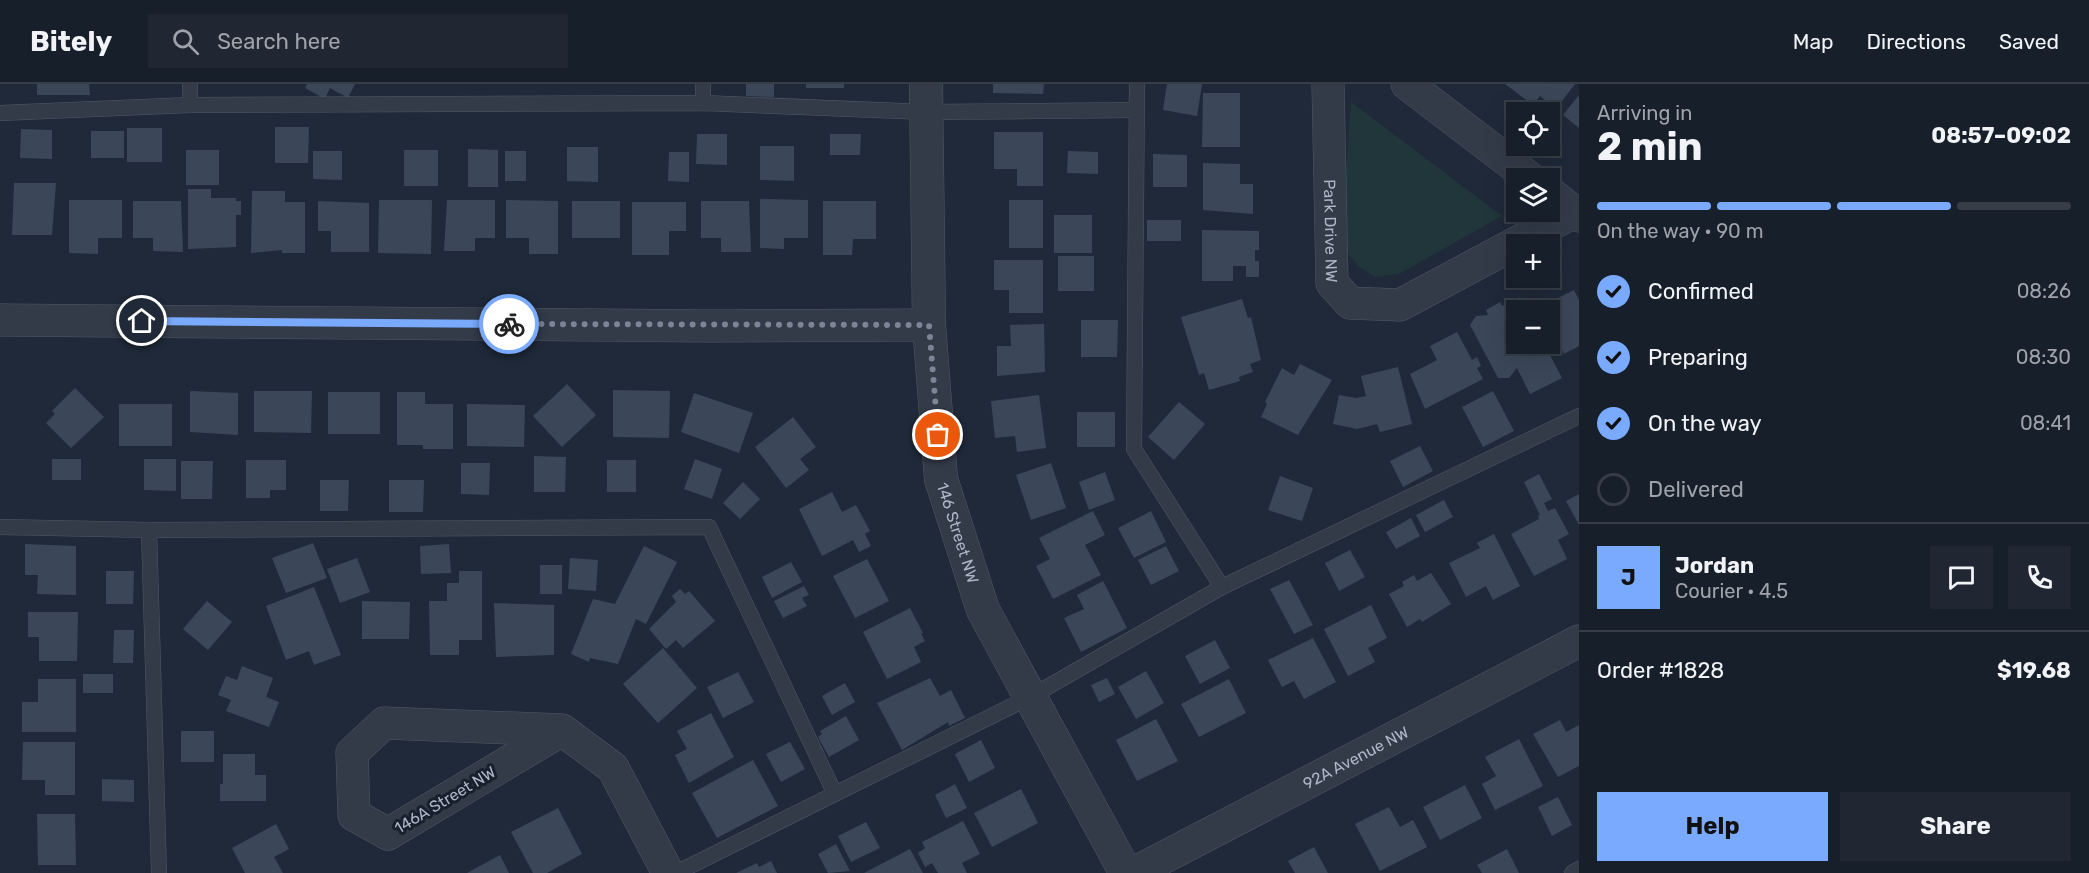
<!DOCTYPE html>
<meta charset="utf-8">
<style>
:root{--surface:#171f2b;--page:#202733;--text:#f1f3f6;--muted:#9ea2a9;--line:#363d47;--accent:#7aaafe}
body{margin:0;font-family:Rubik,sans-serif;background:var(--page);color:var(--text);height:100vh;display:flex;flex-direction:column;font-size:22px;white-space:nowrap}
*{box-sizing:border-box;margin:0}
p{font-size:20px;color:var(--muted)}
.icon{flex:none;width:33px;height:33px;fill:none;stroke:currentColor;stroke-width:2;stroke-linecap:round;stroke-linejoin:round}
.map{position:relative;flex:1;overflow:hidden}
.details{display:flex;flex-direction:column;background:var(--surface);width:510px}
.details>*{flex:none}
.fabs{position:absolute;left:1506px;top:18px;display:grid;gap:12px}
.fabs a{display:grid;place-items:center;width:54px;height:54px;border-radius:0px;background:var(--surface);box-shadow:0 6px 24px #0002,0 0 0 2px var(--line);font-size:30px}
.pin{position:absolute;display:grid;place-items:center;width:51px;height:51px;color:#fff;margin:-26px;border:3px solid #fff;border-radius:50%;box-shadow:0 2px 6px #0007}
.courier{position:absolute;display:grid;place-items:center;width:60px;height:60px;margin:-30px;border:4px solid #7aaafe;border-radius:50%;background:#fff;color:#222;box-shadow:0 2px 8px #0007}
.summary em{font-style:normal;font-weight:700}
.summary div{display:flex;flex-direction:column-reverse}
.summary{display:flex;align-items:center;justify-content:space-between;height:102px;padding:0 18px}
h1{font-size:39px;font-weight:700;line-height:45px}
.bar{display:grid;grid-template-columns:repeat(4,1fr);gap:9px 6px;align-content:center;height:72px;padding:0 18px}
.bar i{height:8px;border-radius:4px;background:var(--line)}
.bar .active{background:var(--accent)}
.bar p{grid-column:span 4}
.line{display:flex;align-items:center;gap:15px;padding:0 18px;border-top:2px solid var(--line)}
.line div{flex:1}
.round{display:grid;place-items:center;flex:none;width:63px;height:63px;border-radius:0px;background:var(--page)}
ol{padding:0 18px;list-style:none}
li{display:flex;align-items:center;gap:18px;height:66px}
li p{margin-inline-start:auto}
li .icon{padding:6px;border-radius:50%;background:var(--accent);color:#111;stroke-width:4}
li:last-child{color:var(--muted)}
li i{width:33px;height:33px;border:3px solid var(--line);border-radius:50%}
.action{display:flex;gap:12px;margin-top:auto;padding:12px 18px}
.action a{flex:1;height:69px;border-radius:0px;background:var(--accent);color:#111;font-size:24px;font-weight:700;line-height:69px;text-align:center}
.action a+a{background:var(--page);color:var(--text)}
header{display:flex;align-items:center;gap:36px;box-sizing:border-box;height:84px;padding:0 30px;background:var(--surface);border-bottom:2px solid var(--line)}
header strong{font-size:28px}
nav{display:flex;gap:33px;margin-inline-start:auto;font-size:21px}
.search{width:420px;height:54px;background:var(--page);display:flex;align-items:center;gap:15px;box-sizing:border-box;padding:0 21px;border-radius:0px;color:var(--muted);font-size:22px}
main{display:flex;flex:1;min-height:0}
.map>svg:first-child{display:block}
</style>
<header>
<strong>Bitely</strong>
<div class="search"><svg class="icon" aria-label="search" viewBox="0 0 24 24"><circle cx="10" cy="10" r="6"/><path d="M15 15l6 6"/></svg>Search here</div>
<nav><a>Map</a><a>Directions</a><a>Saved</a></nav>
</header>
<main>
<div class="map">
<svg width="1579" height="789" viewBox="0 0 1579 789">
<rect width="100%" height="100%" fill="#1f2939"/>
<path fill="#21363a" d="M1351 18 1502 132 1399 190 1375 193 1359 183 1346 167 1342 143Z"/>
<g fill="#3b4759">
<path d="M37 0H89L90 11H37Z"/>
<path d="M307 0H355L348 14 330 4 325 15 305 4Z"/>
<path d="M746 0H774V13L746 12Z"/>
<rect x="806" y="0" width="38" height="4"/>
<path d="M993 0H1044L1043 10 993 9Z"/>
<path d="M1167 0H1202L1197 32 1163 26Z"/>
<path d="M1505 0H1575L1556 25 1540 12 1533 21Z"/>
<path d="M1203 9H1240V63H1202Z"/>
<path d="M1579 11V44L1563 31Z"/>
<path d="M275 43H309L308 79H275Z"/>
<rect x="127" y="44" width="35" height="34"/>
<path d="M21 45 52 46V75L20 74Z"/>
<rect x="91" y="47" width="33" height="27"/>
<path d="M994 48H1043V102H1017V85H994Z"/>
<path d="M697 50H727V81L696 80Z"/>
<path d="M830 50H861L860 71H830Z"/>
<path d="M760 62H794V97L760 96Z"/>
<path d="M567 63H598V98L567 97Z"/>
<path d="M468 65 498 66V103H468Z"/>
<rect x="186" y="66" width="33" height="35"/>
<rect x="404" y="66" width="34" height="36"/>
<path d="M313 67H342V96L313 95Z"/>
<rect x="505" y="67" width="21" height="30"/>
<path d="M1068 67 1098 68V90L1067 89Z"/>
<path d="M669 68H689V98L668 97Z"/>
<path d="M1153 70 1187 71V103H1153Z"/>
<path d="M1203 79 1240 80V100H1253V130L1203 126Z"/>
<path d="M14 99H56L52 151H12Z"/>
<path d="M188 105H211V114H236V117H241V131H236V163L188 165Z"/>
<path d="M252 107H285V118H305V169H282V166L251 169Z"/>
<path d="M760 115 808 116V154H784V165L760 164Z"/>
<path d="M69 116H122V154H98V170L69 169Z"/>
<path d="M379 116H432L431 170 378 169Z"/>
<path d="M447 116H495V154H475V167H444Z"/>
<path d="M506 116 558 117V170H529V154H506Z"/>
<rect x="1009" y="116" width="34" height="48"/>
<path d="M133 117H181L183 168 153 167V154H133Z"/>
<path d="M318 117 369 119V168H331V147H318Z"/>
<rect x="572" y="117" width="48" height="37"/>
<path d="M701 117H749L751 168H721V154H701Z"/>
<path d="M823 117H876V155H853L852 171H823Z"/>
<path d="M632 118H686V147H669V171H632Z"/>
<rect x="1054" y="131" width="38" height="38"/>
<rect x="1147" y="136" width="34" height="21"/>
<path d="M1202 146 1259 147V166H1255V177H1259V193H1246V182H1233V197H1202Z"/>
<rect x="1058" y="172" width="36" height="35"/>
<path d="M994 176H1043V229H1009V206H994Z"/>
<path d="M1574 206 1579 216V262L1564 270 1550 241V226H1542L1540 223Z"/>
<path d="M1520 213 1527 226H1516V260H1544L1562 294 1530 310 1517 284 1509 294H1498L1470 241 1476 232 1488 231 1486 226 1500 218 1502 222Z"/>
<path d="M1242 215 1248 234 1251 233 1261 276 1250 280 1253 288 1239 293 1240 297 1209 306 1204 289 1199 291 1181 233Z"/>
<path d="M1081 236H1118L1117 273H1081Z"/>
<path d="M1044 240 1045 288 997 292V262H1011L1010 241Z"/>
<path d="M1457 248 1472 276 1477 273 1481 282 1477 284 1483 295 1425 325 1410 290 1437 276 1430 262Z"/>
<path d="M1300 280 1332 296 1298 351 1261 333 1267 320 1265 318 1282 284 1294 291Z"/>
<path d="M1398 283 1412 340 1380 348 1377 340 1357 345 1333 340 1339 311 1356 314 1366 312 1361 292Z"/>
<path d="M567 300 596 331 562 363 533 332Z"/>
<path d="M75 304 104 333 71 364 46 339 55 330 52 327Z"/>
<path d="M613 306 670 307 669 354 613 353Z"/>
<path d="M190 307 238 309V351L190 348Z"/>
<path d="M254 307H312L311 349 254 348Z"/>
<path d="M1493 307 1514 347 1483 363 1462 323Z"/>
<rect x="328" y="308" width="52" height="42"/>
<path d="M397 308H425V320H453V365H423V361H397Z"/>
<path d="M694 309 753 329 739 369 681 348Z"/>
<path d="M1039 311 1046 364 1017 368 1015 352 995 354 991 317Z"/>
<path d="M1179 318 1205 340 1174 376 1148 353Z"/>
<rect x="119" y="320" width="53" height="42"/>
<path d="M467 320 525 321 524 363 467 362Z"/>
<rect x="1077" y="328" width="38" height="35"/>
<path d="M793 333 816 363 800 375 809 386 786 404 755 363Z"/>
<path d="M1420 362 1433 387 1403 403 1390 377Z"/>
<path d="M534 372 566 373 565 408H534Z"/>
<rect x="52" y="375" width="29" height="21"/>
<path d="M144 375H176V407L144 406Z"/>
<path d="M695 375 722 385 712 415 684 405Z"/>
<path d="M246 376H286V406H270V414H246Z"/>
<rect x="607" y="376" width="29" height="32"/>
<path d="M181 377H213L212 415H181Z"/>
<path d="M461 379H490L489 411 461 410Z"/>
<path d="M1051 379 1066 424 1031 436 1016 391Z"/>
<path d="M1105 388 1115 416 1089 426 1079 398Z"/>
<path d="M1539 390 1552 415 1544 419 1548 427 1555 424 1569 450 1558 456 1567 475 1534 492 1511 450 1539 435 1538 432 1540 431 1524 398Z"/>
<path d="M1280 392 1313 404 1302 437 1268 426Z"/>
<path d="M320 396H349L348 427H320Z"/>
<path d="M389 396H424L423 428H389Z"/>
<path d="M743 398 760 415 740 435 723 419Z"/>
<path d="M832 408 842 428 856 421 870 447 865 450 871 462 859 468 853 456 822 472 799 425Z"/>
<path d="M1579 410V441L1566 417Z"/>
<path d="M1444 416 1453 433 1425 448 1416 431Z"/>
<path d="M1093 427 1105 451 1085 461 1101 491 1053 515 1036 482 1050 475 1039 454Z"/>
<path d="M1151 427 1166 458 1134 474 1118 444Z"/>
<path d="M1411 434 1420 452 1396 465 1386 448Z"/>
<path d="M1494 450 1520 502 1493 516 1486 502 1466 513 1449 479 1480 464 1477 459Z"/>
<path d="M313 459 327 494 286 509 272 474Z"/>
<path d="M25 460 76 462V511L37 510 38 491H25Z"/>
<path d="M449 460 451 489 421 490 420 462Z"/>
<path d="M644 462 677 478 646 540 636 535 618 580 590 574 589 578 571 570 593 515 615 520Z"/>
<path d="M1166 462 1179 487 1151 501 1138 476Z"/>
<path d="M1350 466 1365 493 1339 507 1325 479Z"/>
<path d="M357 474 370 508 340 519 327 485Z"/>
<path d="M570 474 598 476 596 507 568 505Z"/>
<path d="M867 475 889 517 855 534 833 492Z"/>
<path d="M791 478 802 498 772 514 762 493Z"/>
<rect x="540" y="481" width="22" height="29"/>
<path d="M106 487H134L133 520H106Z"/>
<path d="M459 487H482V556H459V571H430L429 517H447V499H459Z"/>
<path d="M1431 489 1451 520 1422 538 1420 535 1407 543 1389 510 1404 502 1402 498 1414 491 1417 497Z"/>
<path d="M1289 496 1313 541 1294 550 1270 505Z"/>
<path d="M1103 497 1127 544 1081 568 1064 534 1084 525 1077 511Z"/>
<path d="M804 502 809 511 802 514 807 522 783 534 774 517Z"/>
<path d="M314 503 341 571 314 581 309 567 286 576 266 522Z"/>
<path d="M680 505 685 510 689 507 715 537 683 564 676 556 666 565 649 545 676 518 672 512Z"/>
<path d="M207 517 232 538 208 566 183 545Z"/>
<path d="M362 517 410 518 409 555H362Z"/>
<path d="M494 519 554 521V571L496 573Z"/>
<path d="M1371 521 1387 554 1368 564 1375 578 1348 592 1324 545Z"/>
<path d="M910 524 923 549 921 550 925 557 914 563 921 578 887 595 863 548Z"/>
<path d="M28 528H78L77 577H39V553H28Z"/>
<path d="M114 546H134L133 579H113Z"/>
<path d="M1313 554 1336 598 1304 615 1294 597 1282 603 1268 576Z"/>
<path d="M1215 556 1230 584 1200 600 1185 572Z"/>
<path d="M663 564 697 604 658 639 623 600Z"/>
<path d="M242 582 273 594 266 613 279 618 269 643 226 627 231 616 218 611 226 592 237 596Z"/>
<path d="M1146 587 1164 619 1136 635 1118 603Z"/>
<path d="M738 588 754 618 723 634 707 603Z"/>
<rect x="83" y="590" width="30" height="19"/>
<path d="M930 594 940 612 951 606 965 634 949 642 948 638 902 666 877 619Z"/>
<path d="M1107 594 1115 610 1099 618 1091 601Z"/>
<path d="M38 595H76V648H22V618H38Z"/>
<path d="M1229 595 1246 629 1199 653 1181 620Z"/>
<path d="M845 599 855 618 832 631 822 612Z"/>
<path d="M711 629 734 673 689 699 675 671 687 665 677 647Z"/>
<path d="M846 632 859 656 829 673 818 653 822 650 820 647Z"/>
<path d="M1156 635 1178 677 1137 697 1116 656Z"/>
<path d="M1560 636 1566 648 1579 641V682L1558 693 1533 650Z"/>
<rect x="181" y="647" width="33" height="31"/>
<path d="M1519 655 1543 702 1495 726 1482 700 1496 692 1485 673Z"/>
<path d="M981 656 995 684 969 698 955 670Z"/>
<path d="M23 658H75V711H45V696H22Z"/>
<path d="M790 658 805 685 781 698 766 670Z"/>
<path d="M223 670H255V691H266V717H220V700H223Z"/>
<path d="M753 676 778 722 717 754 692 709Z"/>
<path d="M102 695 134 696V718L102 717Z"/>
<path d="M955 700 967 724 946 734 935 711Z"/>
<path d="M1465 701 1482 734 1440 756 1423 723Z"/>
<path d="M1021 705 1038 739 992 763 974 729Z"/>
<path d="M1558 713 1572 741 1552 752 1538 723Z"/>
<path d="M1389 723 1400 743 1413 736 1427 763 1380 787 1355 740Z"/>
<path d="M558 724 582 770 547 789H533L511 748Z"/>
<path d="M37 730H75L76 781H38Z"/>
<path d="M963 737 980 770 962 779 967 789H938L932 779 925 783 918 769 925 764 922 758Z"/>
<path d="M866 738 880 764 851 778 838 752Z"/>
<path d="M276 740 289 765 274 773 283 789H245L232 764Z"/>
<path d="M836 760 850 787 828 789 818 770Z"/>
<path d="M1314 763 1328 789H1295L1288 777Z"/>
<path d="M910 765 923 789H864Z"/>
<path d="M1507 765 1519 789H1482L1477 781Z"/>
<path d="M500 771 509 789H467Z"/>
<path d="M771 777 777 789H736L757 779 759 783Z"/>
</g>
<g fill="none" stroke-linecap="round" stroke-linejoin="round">
<defs>
<g id="service">
<path d="M190 0V21"/>
<path d="M1137 0 1134 365 1222 503 1579 332"/>
<path d="M703 19V0"/>
<path d="M0 29 190 21 703 19 926 28 1137 26"/>
<path d="M0 443 149 446 709 443 834 708"/>
<path d="M149 446 159 789"/>
<path d="M676 789 1030 613 1222 503"/>
<path d="M1572 789 1579 785"/>
</g>
<g id="minor">
<path id="s1" d="M1328 0 1332 199 1350 219 1400 221 1574 128"/>
<path d="M1407 0 1530 94"/>
<path d="M1550 109 1579 132"/>
<path d="M0 236 709 242 929 241"/>
<path d="M562 646 388 750 354 731 352 669 384 639 562 646 613 684 668 789"/>
<path id="s2" d="M1134 789 1579 557"/>
</g>
<g id="tertiary">
<path id="s3" d="M926 0 929 241 941 395 983 526 1126 789"/>
</g>
</defs>
<use href="#service" stroke="#505967" stroke-width="16"/>
<use href="#minor" stroke="#505967" stroke-width="33"/>
<use href="#tertiary" stroke="#505967" stroke-width="34"/>
<use href="#service" stroke="#333b49" stroke-width="15"/>
<use href="#minor" stroke="#333b49" stroke-width="32"/>
<use href="#tertiary" stroke="#333b49" stroke-width="33"/>
</g>
<g fill="none" stroke-linecap="round" stroke-linejoin="round">
<path stroke="#7b8595" stroke-width="6" stroke-dasharray="0 10.8" d="M509 240 929 241 938 351"/>
<path stroke="#7aaafe" stroke-width="8" d="M142 237 509 240"/>
</g>
<g text-anchor="middle" dominant-baseline="central" stroke-width="6" stroke-linejoin="round" paint-order="stroke">
<g font-size="16" fill="#adb6c6" stroke="#18202d">
<text stroke="none"><textPath href="#s1" startOffset="147">Park Drive NW</textPath></text>
<text stroke="none"><textPath href="#s3" startOffset="452">146 Street NW</textPath></text>
<text stroke="none"><textPath href="#s2" startOffset="250">92A Avenue NW</textPath></text>
<text transform="translate(445 716) rotate(-31)">146A Street NW</text>
</g>
</g>
</svg>
<div class="fabs">
<a><svg class="icon" aria-label="locate" viewBox="0 0 24 24"><circle cx="12" cy="12" r="6"/><path d="M12 2v4M12 18v4M2 12h4M18 12h4"/></svg></a>
<a><svg class="icon" aria-label="layers" viewBox="0 0 24 24"><path d="M12 4l9 5-9 5-9-5zM3 14l9 5 9-5"/></svg></a>
<a>+</a>
<a>−</a>
</div>
<div class="pin" style="left:938px;top:351px;background:#ea580c"><svg class="icon" aria-label="bag" viewBox="0 0 24 24"><path d="M5 8h14l-1 12H6zM9 8a3 3 0 0 1 6 0"/></svg></div>
<div class="pin" style="left:142px;top:237px;background:#1f2937"><svg class="icon" aria-label="home" viewBox="0 0 24 24"><path d="M3 11l9-7 9 7M6 9v11h12V9"/></svg></div>
<div class="courier" style="left:509px;top:240px"><svg class="icon" aria-label="bike" viewBox="0 0 24 24"><circle cx="6" cy="16" r="4"/><circle cx="18" cy="16" r="4"/><path d="M6 16l4-8h5l3 8M10 8l3 8H6M13 5h3"/></svg></div>
</div>
<section class="details">
<div class="summary"><div><h1>2 min</h1><p>Arriving in</p></div><em>08:57–09:02</em></div>
<div class="bar"><i class="active"></i><i class="active"></i><i class="active"></i><i></i><p>On the way · 90 m</p></div>
<ol>
<li><svg class="icon" aria-label="check" viewBox="0 0 24 24"><path d="M5 12l5 5 9-10"/></svg>Confirmed<p>08:26</p></li>
<li><svg class="icon" aria-label="check" viewBox="0 0 24 24"><path d="M5 12l5 5 9-10"/></svg>Preparing<p>08:30</p></li>
<li><svg class="icon" aria-label="check" viewBox="0 0 24 24"><path d="M5 12l5 5 9-10"/></svg>On the way<p>08:41</p></li>
<li><i></i>Delivered</li>
</ol>
<div class="line" style="height:108px"><b class="round" style="background:var(--accent);color:#111">J</b><div><b>Jordan</b><p>Courier · 4.5</p></div><a class="round"><svg class="icon" aria-label="chat" viewBox="0 0 24 24"><path d="M4 5h16v11H9l-5 4z"/></svg></a><a class="round"><svg class="icon" aria-label="phone" viewBox="0 0 24 24"><path d="M5 4h4l2 5-3 2q2 4 5 5l2-3 5 2v4C11 20 4 13 5 4z"/></svg></a></div>
<div class="line" style="height:78px"><div>Order #1828</div><b>$19.68</b></div>
<div class="action"><a>Help</a><a>Share</a></div>
</section>
</main>
